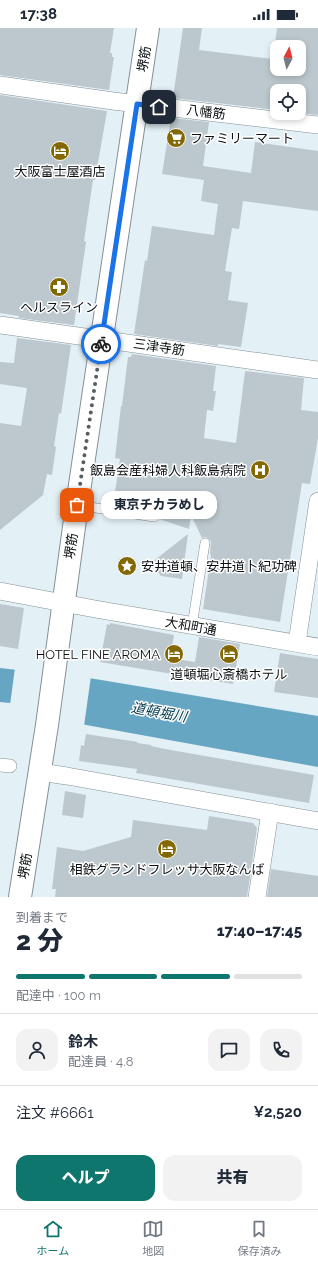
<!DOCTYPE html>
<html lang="ja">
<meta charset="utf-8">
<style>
:root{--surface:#fff;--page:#f2f2f3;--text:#1f2937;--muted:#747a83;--line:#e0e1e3;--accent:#0f766e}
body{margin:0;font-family:Raleway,"Noto Sans JP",sans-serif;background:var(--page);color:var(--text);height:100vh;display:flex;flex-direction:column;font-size:15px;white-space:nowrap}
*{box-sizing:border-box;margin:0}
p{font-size:13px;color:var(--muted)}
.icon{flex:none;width:22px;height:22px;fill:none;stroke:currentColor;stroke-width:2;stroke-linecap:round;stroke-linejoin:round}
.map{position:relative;height:869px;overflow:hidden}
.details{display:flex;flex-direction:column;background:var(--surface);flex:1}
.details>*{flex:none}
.needle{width:26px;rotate:7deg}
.buttons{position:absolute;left:270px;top:12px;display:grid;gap:8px}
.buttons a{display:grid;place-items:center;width:36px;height:36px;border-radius:8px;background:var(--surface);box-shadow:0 2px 6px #0003;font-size:20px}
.pin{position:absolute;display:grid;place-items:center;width:34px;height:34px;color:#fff;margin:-17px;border-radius:8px;box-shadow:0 2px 6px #0006}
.courier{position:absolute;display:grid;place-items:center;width:40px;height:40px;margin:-20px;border:3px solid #1a73e8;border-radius:50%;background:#fff;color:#222;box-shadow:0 1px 5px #0007}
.bubble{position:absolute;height:28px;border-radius:12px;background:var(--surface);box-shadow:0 2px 6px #0003;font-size:13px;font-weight:800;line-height:28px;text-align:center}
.head em{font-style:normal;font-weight:800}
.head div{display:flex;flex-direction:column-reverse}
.head{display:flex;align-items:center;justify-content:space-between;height:68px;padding:0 16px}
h1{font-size:26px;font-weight:800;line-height:30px}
.bar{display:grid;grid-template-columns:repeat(4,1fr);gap:6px 4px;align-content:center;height:48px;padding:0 16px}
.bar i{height:5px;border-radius:3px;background:var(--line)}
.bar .current{background:var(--accent)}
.bar p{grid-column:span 4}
.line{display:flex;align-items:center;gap:10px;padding:0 16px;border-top:1px solid var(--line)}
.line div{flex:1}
.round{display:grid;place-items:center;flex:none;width:42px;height:42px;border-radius:12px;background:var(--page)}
.primary-button{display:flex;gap:8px;margin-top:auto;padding:8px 16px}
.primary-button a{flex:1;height:46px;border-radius:12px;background:var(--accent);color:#fff;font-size:16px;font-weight:800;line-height:46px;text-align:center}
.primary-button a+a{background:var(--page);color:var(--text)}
.status{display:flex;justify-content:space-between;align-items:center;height:28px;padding:0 20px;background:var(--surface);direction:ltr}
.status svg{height:11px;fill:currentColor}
.tab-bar{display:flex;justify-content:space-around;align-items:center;height:56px;border-top:1px solid var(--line);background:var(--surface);font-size:11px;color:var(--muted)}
.tab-bar a{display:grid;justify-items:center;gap:2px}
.tab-bar .current{color:var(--accent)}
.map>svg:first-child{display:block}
</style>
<div class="status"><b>17:38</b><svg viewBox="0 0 49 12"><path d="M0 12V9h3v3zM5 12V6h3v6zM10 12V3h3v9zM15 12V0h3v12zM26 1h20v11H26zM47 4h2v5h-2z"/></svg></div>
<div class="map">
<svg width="318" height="869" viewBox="0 0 318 869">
<rect width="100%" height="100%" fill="#e3f0f6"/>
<path fill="#67a6c2" d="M0 640 89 650 318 688V739L86 697 10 675 0 674Z"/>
<path fill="#e3f0f6" d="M15 640 91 648 84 698 10 677Z"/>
<g fill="#bcc8cd" fill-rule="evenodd">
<path d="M0 0H114L110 25H112V29H114L109 62 0 47Z"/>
<path d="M183 0H202L199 22 273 31 277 0H318V87L299 85V63H277V82L173 70ZM277 19H299V41H277Z"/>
<path d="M0 67 107 83 95 152H93L84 213 86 214 74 297 19 290V288L0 285Z"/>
<path d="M171 90 209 94 203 138 251 145 255 114 318 123V183L243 173 239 201 232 200 225 243 232 244 228 272 248 275 241 319 218 316V318L134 306 145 232 147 233 152 198 214 207 218 176 201 173 204 152 162 146Z"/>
<path d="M17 310 71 317 61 386 59 385 54 418 56 419 52 447 47 446 43 467 0 502V395L21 398 27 360 0 356V334L14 335Z"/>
<path d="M132 326 216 338 213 363H216L213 383 207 382 204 410 236 415 245 343 304 350 301 382 318 384V410L310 456 302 455 280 594 203 581 211 528 210 525 211 513 206 509 202 510 191 487 189 501 159 491V486L155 483 113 477 120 431 115 430 121 378H122L128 329H131Z"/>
<path d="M188 506 182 551 161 548 151 535Z"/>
<path d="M0 576 24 580 18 621 0 618Z"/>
<path d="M110 595 174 607 170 630 195 634 199 609 240 616 233 656 100 634 107 596 110 597Z"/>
<path d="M280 625 318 631V670L274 664Z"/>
<path d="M86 706 138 714 137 715 151 717V718L165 721 314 747 309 775 136 745 137 741 79 733 81 717 84 718Z"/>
<path d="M65 763 86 767 83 790 62 787Z"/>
<path d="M209 788 253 795 257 800 247 869H55L56 861H52L57 819 83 823 131 809 133 792 207 802Z"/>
<path d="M271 841 318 848V869H267Z"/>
</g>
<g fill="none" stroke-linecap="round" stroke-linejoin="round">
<defs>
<g id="service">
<path d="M77 477 154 489"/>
<path d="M192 598 205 515"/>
</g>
<path id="pedestrian" d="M0 737 10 738"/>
<g id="minor">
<path d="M0 57 113 73 318 97"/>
<path d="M0 297 318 342"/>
<path d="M0 563 95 581 318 619"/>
<path d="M297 615 318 473"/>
<path d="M40 744 67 748 318 793"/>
<path d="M257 869 270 784"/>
</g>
<path id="secondary" d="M20 869 47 697 77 477 148 0"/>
</defs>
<use href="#service" stroke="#849095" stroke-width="10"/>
<use href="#pedestrian" stroke="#849095" stroke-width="14"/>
<use href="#minor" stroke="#849095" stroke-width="18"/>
<use href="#secondary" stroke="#849095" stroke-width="24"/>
<use href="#service" stroke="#fff" stroke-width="9"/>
<use href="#pedestrian" stroke="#fff" stroke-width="13"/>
<use href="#minor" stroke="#fff" stroke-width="17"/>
<use href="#secondary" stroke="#fff" stroke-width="22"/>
</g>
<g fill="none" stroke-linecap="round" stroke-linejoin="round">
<path stroke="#575e61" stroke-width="4" stroke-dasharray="0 7.2" d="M77 477 101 316"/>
<path stroke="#1a73e8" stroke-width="5" d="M101 316 137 76 159 79"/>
</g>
<defs>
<symbol id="supermarket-disc" viewBox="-11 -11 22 22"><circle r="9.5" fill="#836700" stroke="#fff"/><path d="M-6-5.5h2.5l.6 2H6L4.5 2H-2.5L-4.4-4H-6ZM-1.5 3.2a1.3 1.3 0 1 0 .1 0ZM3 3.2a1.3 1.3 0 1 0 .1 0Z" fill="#fff"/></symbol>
<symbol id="hotel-disc" viewBox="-11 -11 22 22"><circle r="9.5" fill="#836700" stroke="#fff"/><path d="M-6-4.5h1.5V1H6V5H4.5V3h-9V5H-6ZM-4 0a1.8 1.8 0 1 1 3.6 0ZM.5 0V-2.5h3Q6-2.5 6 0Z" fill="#fff"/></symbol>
<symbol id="pharmacy-disc" viewBox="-11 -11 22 22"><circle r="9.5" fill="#836700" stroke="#fff"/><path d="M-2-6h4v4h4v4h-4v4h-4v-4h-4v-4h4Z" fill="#fff"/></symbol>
<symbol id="hospital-disc" viewBox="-11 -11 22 22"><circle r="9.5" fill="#836700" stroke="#fff"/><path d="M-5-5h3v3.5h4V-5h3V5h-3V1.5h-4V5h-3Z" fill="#fff"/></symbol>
<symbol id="sight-disc" viewBox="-11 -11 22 22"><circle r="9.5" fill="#836700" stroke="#fff"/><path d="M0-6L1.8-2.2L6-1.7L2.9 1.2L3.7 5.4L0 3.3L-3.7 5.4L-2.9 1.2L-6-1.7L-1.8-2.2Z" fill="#fff"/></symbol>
</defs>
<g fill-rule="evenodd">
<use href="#supermarket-disc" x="165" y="99" width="22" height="22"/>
<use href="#hotel-disc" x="49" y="112" width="22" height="22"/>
<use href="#pharmacy-disc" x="48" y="248" width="22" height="22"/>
<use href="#hospital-disc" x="249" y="431" width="22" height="22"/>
<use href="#sight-disc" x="116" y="527" width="22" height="22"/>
<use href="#hotel-disc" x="163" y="615" width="22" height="22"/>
<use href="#hotel-disc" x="218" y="615" width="22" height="22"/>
<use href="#hotel-disc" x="156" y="810" width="22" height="22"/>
</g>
<g text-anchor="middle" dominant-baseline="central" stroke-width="3" stroke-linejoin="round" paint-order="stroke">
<g font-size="13" fill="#0b0f11" stroke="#fff">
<text transform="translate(144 31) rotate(-81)">堺筋</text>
<text transform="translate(206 84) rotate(7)">八幡筋</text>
<text transform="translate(159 319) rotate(8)">三津寺筋</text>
<text transform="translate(71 518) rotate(-82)">堺筋</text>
<text transform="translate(191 598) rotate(10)">大和町通</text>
<text transform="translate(25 838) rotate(-81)">堺筋</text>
</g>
<g font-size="13" fill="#0b0f11" stroke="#fff">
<text x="190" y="110" text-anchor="start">ファミリーマート</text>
<text x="60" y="143">大阪富士屋酒店</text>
<text x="59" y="279">ヘルスライン</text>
<text x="246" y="442" text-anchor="end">飯島会産科婦人科飯島病院</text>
<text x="141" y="538" text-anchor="start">安井道頓、安井道卜紀功碑</text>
<text x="160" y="626" text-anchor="end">HOTEL FINE AROMA</text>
<text x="229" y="646">道頓堀心斎橋ホテル</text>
<text x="167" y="841">相鉄グランドフレッサ大阪なんば</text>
</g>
<g font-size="14" font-style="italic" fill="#003a4d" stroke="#fff">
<text transform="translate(159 684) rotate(10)">道頓堀川</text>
</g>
</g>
</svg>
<div class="buttons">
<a><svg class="needle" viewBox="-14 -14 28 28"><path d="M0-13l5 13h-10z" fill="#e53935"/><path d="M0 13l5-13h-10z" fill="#747a83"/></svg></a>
<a><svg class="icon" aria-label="locate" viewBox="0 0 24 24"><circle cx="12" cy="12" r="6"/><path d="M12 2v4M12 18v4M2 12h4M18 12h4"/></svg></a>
</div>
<div class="pin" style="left:77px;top:477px;background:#ea580c"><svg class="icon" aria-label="bag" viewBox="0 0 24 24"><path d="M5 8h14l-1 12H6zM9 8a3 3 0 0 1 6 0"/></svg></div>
<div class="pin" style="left:159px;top:79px;background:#1f2937"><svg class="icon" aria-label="home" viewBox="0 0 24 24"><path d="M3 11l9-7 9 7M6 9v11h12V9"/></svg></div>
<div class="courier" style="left:101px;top:316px"><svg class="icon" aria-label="bike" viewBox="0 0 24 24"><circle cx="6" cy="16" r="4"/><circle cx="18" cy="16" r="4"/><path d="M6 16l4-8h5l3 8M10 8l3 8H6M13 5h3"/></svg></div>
<div class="bubble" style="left:101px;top:463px;width:116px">東京チカラめし</div>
</div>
<section class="details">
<div class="head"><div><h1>2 分</h1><p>到着まで</p></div><em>17:40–17:45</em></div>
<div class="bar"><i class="current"></i><i class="current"></i><i class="current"></i><i></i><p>配達中 · 100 m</p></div>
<div class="line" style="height:72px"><a class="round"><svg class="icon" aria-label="person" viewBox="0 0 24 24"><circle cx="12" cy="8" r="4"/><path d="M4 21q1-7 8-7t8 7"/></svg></a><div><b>鈴木</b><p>配達員 · 4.8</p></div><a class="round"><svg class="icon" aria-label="chat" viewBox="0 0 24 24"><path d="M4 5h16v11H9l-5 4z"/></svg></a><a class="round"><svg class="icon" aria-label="phone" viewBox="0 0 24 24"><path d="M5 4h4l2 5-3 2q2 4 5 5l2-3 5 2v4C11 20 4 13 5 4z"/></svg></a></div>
<div class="line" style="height:52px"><div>注文 #6661</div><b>¥2,520</b></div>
<div class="primary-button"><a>ヘルプ</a><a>共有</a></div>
</section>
<nav class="tab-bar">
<a class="current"><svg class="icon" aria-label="home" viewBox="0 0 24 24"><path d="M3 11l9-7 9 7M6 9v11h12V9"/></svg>ホーム</a>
<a><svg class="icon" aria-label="map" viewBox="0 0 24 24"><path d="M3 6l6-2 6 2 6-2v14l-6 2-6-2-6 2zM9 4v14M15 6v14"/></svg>地図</a>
<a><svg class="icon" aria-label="saved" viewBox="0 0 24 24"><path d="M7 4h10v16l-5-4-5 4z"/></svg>保存済み</a>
</nav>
